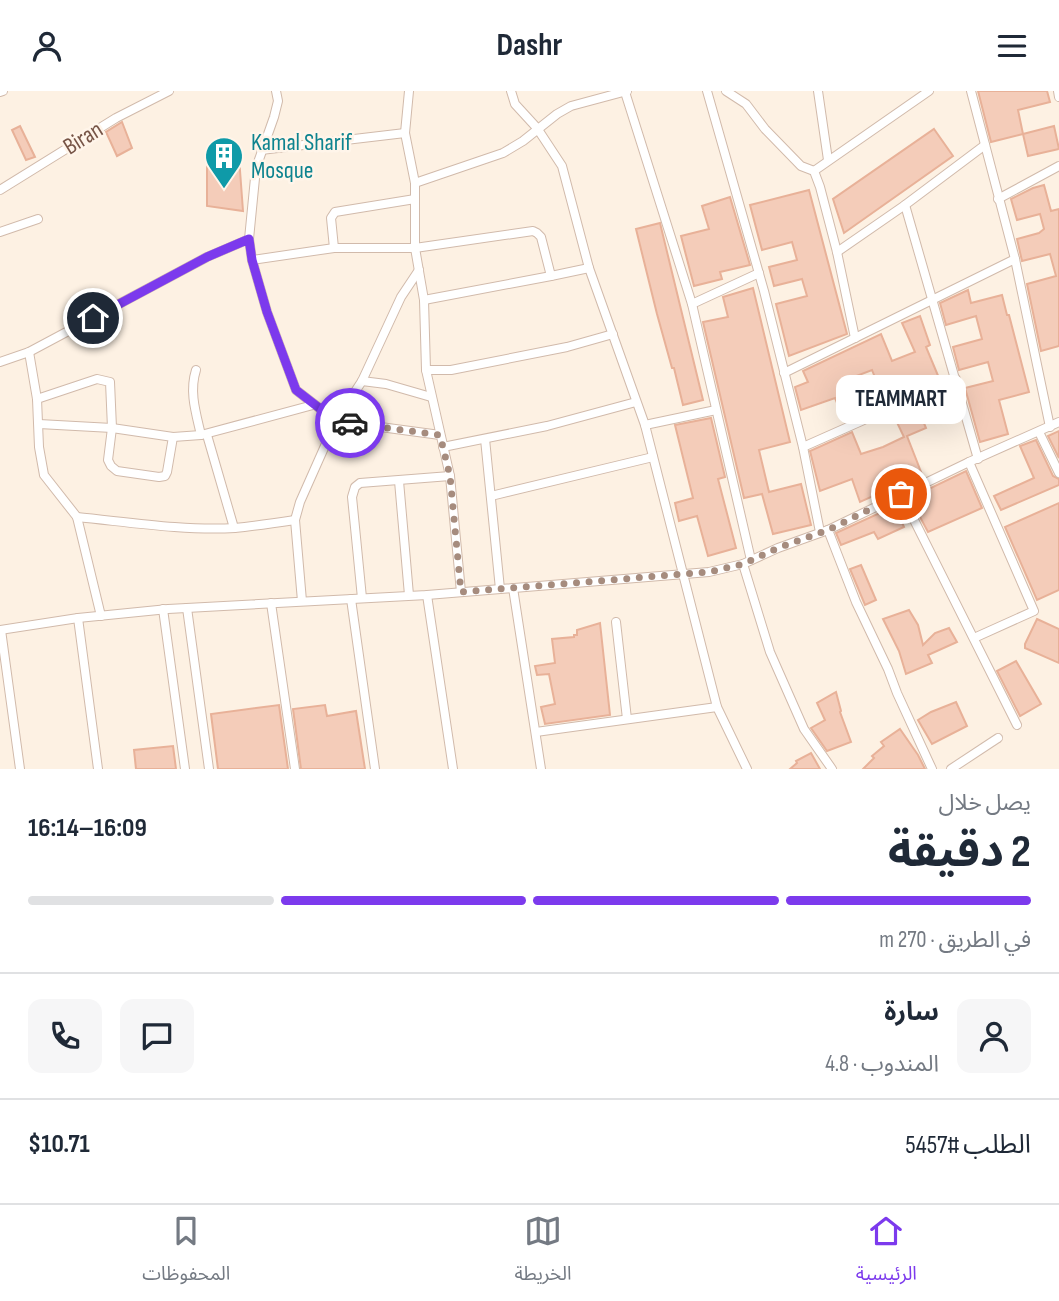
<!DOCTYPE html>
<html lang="ar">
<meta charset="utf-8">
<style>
:root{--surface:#fff;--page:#f6f6f7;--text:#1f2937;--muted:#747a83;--line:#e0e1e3;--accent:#7c3aed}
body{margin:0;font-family:"Sofia Sans Condensed","Noto Sans Arabic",sans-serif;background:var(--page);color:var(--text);direction:rtl;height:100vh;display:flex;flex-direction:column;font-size:26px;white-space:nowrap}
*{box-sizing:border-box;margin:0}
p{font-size:23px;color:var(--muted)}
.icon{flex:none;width:38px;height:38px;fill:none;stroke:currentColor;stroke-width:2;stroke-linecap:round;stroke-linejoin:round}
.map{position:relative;height:678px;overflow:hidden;direction:ltr}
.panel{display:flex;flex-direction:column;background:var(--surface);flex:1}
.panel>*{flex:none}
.pin{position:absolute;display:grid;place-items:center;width:60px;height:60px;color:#fff;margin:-30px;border:4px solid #fff;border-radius:50%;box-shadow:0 2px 7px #0007}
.courier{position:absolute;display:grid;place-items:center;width:70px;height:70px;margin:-35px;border:5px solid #7c3aed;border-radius:50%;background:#fff;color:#222;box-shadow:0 2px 9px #0007}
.bubble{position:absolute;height:49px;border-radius:14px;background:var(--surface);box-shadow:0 7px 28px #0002;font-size:23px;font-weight:700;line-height:49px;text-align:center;direction:rtl}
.overview em{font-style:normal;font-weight:700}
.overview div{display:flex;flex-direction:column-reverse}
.overview{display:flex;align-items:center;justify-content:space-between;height:119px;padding:0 28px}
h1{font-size:46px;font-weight:700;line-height:52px}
.bar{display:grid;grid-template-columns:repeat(4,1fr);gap:10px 7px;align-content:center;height:84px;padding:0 28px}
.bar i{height:9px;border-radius:5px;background:var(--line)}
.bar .current{background:var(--accent)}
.bar p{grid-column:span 4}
.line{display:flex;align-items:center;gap:18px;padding:0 28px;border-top:2px solid var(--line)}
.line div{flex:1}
.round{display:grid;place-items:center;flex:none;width:74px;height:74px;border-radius:14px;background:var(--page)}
header{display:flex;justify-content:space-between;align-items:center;height:91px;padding:0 28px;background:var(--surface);font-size:32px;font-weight:700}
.menu{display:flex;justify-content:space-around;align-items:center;height:98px;border-top:2px solid var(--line);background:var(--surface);font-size:19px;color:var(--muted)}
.menu a{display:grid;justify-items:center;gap:4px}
.menu .current{color:var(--accent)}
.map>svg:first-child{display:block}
</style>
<header><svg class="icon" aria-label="menu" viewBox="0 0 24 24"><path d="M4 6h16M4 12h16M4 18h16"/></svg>Dashr<svg class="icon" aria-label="person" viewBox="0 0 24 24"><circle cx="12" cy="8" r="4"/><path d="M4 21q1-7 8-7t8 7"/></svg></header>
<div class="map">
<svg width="1059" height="678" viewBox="0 0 1059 678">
<rect width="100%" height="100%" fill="#fdf1e3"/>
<g fill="#f4ccb9" stroke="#e8b198" stroke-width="2">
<path d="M978 0H1047L1050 11 1018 19 1023 43 1054 35 1059 58 1028 65 1023 43 991 51Z"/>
<path d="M122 31 132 57 117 65 106 41Z"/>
<path d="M20 35 35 66 26 69 12 39Z"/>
<path d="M934 38 953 65 844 142 833 108Z"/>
<path d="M239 66 243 120 207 115V67Z"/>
<path d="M1044 94 1051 120 1059 118V255L1041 260 1027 193 1056 185 1050 163 1022 170 1017 148 1039 142 1044 138 1040 123 1017 129 1011 108 1033 97Z"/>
<path d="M809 99 847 243 789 265 776 213 807 205 802 188 774 195 769 176 797 169 792 151 762 159 750 114Z"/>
<path d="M730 106 750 174 720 181 722 188 694 195 681 145 709 138 702 115Z"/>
<path d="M660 132 703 309 683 314 674 277H672L657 223 636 138Z"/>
<path d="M753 197 790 351 759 359 769 401 801 393 811 434 773 443 762 403 744 407 703 231 728 226 723 206Z"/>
<path d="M968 199 971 212 1002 204 1007 224H1009L1029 301 999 309 1008 343 980 351 965 297 993 290 988 271 959 279 953 256 982 248 976 225 946 234 940 212Z"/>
<path d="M920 225 930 254 926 256 939 287 909 299 910 301 887 311 886 309H884L872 279 851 287 864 318 843 327 835 307 801 319 795 296 808 291 803 280 881 243 892 270 915 261 902 232Z"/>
<path d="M916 313 926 337 907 345 923 386 904 395 902 392 860 411 852 388 820 400 810 360 852 341 861 363 883 356 904 346 893 323Z"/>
<path d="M711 327 725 386 718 388 736 457 708 465 697 425 679 430 675 412 693 407 675 334Z"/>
<path d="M1059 340V367L1048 345Z"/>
<path d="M1036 349 1053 385 1059 388V394L1001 419 994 405 1034 387 1020 355Z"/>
<path d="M966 380 982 417 928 441 910 407Z"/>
<path d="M1059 412V499L1037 509 1005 436Z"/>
<path d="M895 415 904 436 878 448 874 441 841 454 836 442Z"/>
<path d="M861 474 876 509 865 514 850 478Z"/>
<path d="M909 519 918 534 923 554 935 542 949 537 957 551 928 564 932 572 906 583 899 560 883 528Z"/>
<path d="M1037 528 1059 538V572L1025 557V553Z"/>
<path d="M600 532 610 624 545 633 541 616 555 613 549 583 537 584 535 575 555 572 552 548 574 546V544H577V539Z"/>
<path d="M1016 570 1041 613 1020 625 997 580Z"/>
<path d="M836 601 841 620 840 621 851 651 827 660 811 637 825 629 817 612Z"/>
<path d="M956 611 967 635 932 653 918 629 931 621Z"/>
<path d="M279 614 288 678H218L211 623Z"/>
<path d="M325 614 327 625 356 620 365 678H301L293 618Z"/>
<path d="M900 638 918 664 925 678H863L874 667 872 665 884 655 881 651Z"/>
<path d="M173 655 176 678H136L134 659Z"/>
<path d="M811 662 820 678H790L797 672 796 670Z"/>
</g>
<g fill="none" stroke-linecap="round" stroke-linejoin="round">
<defs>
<g id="street">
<path d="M276 0 278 10 274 26 256 77 249 148 252 169 267 221 296 299 336 330 440 344"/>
<path d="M409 0 405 42 415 92V157L424 209 426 279 450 385 461 501"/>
<path d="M511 0 515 13 537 37 562 75 589 177 645 334 717 616 747 678"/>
<path d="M707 0 764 200 803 356 820 441"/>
<path d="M726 0 746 13 765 38 801 75 814 80 820 96 837 161 855 247"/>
<path d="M818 0 828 69"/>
<path d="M971 0 1015 168 1050 336"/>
<path d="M1058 0 1059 6"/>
<path d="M0 1 3 0"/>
<path d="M625 1 692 213 751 469"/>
<path d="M261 59 405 42"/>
<path d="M814 80 929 0"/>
<path d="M415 92 503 62 523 50 557 23 571 15 627 0"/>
<path d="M0 99 116 27 169 0"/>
<path d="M998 108 1059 75"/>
<path d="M905 114 978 368"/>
<path d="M0 141 38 128"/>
<path d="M334 157 331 127 335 121 415 108"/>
<path d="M837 161 905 114 985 54"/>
<path d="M252 169 334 157H415L533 140 537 142 541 146 551 185"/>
<path d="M424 209 551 185 589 177"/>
<path d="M692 213 759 182"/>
<path d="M29 261 37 308 39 356 44 384 77 426 101 525"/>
<path d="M0 271 29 261 207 166 249 148"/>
<path d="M196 279C189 301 196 322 201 344"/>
<path d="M426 279H451L567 256 613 243"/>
<path d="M784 282 1015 168"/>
<path d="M362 290 386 293 431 306"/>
<path d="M37 308 97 288 110 291 112 337 108 369 111 375 117 380 159 386 165 385 167 381 173 346"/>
<path d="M39 333 112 337 173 346 201 344 313 314"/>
<path d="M645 334 716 319"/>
<path d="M1039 341 1059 382"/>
<path d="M207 344 234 437"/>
<path d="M485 348 500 498"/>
<path d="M443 356 547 335 636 311"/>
<path d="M803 356 956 288"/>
<path d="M969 371 1034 520 974 547"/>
<path d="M399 390 409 504"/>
<path d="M901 403 1017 634"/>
<path d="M491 405 653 366"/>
<path d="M77 426C128 431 184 440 235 437 255 435 275 432 295 429"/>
<path d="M828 439 856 511 888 578 897 602 932 678"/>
<path d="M743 473 770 561 804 638 832 678"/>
<path d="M513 497 541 678"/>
<path d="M427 504 453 678"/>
<path d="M362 507 352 406 355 396 360 392 450 385"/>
<path d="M351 508 375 678"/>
<path d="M302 510 295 429 300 411 336 330 362 290 401 206 419 179"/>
<path d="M271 512 295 678"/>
<path d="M187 517 209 678"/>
<path d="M163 518 185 678"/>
<path d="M78 527 98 678"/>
<path d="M616 531 627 628"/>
<path d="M0 539 78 527 168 518 427 504 709 481 743 473 778 457 828 439 969 371 1059 331"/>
<path d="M1 539 20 678"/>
<path d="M536 641 717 616"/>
<path d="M951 678 998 647"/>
</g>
</defs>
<use href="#street" stroke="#d1baab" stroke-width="10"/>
<use href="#street" stroke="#fff" stroke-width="8"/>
</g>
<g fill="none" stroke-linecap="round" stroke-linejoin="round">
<path stroke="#a68c7e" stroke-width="7" stroke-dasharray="0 12.6" d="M350 332 440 344 450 385 461 501 709 481 743 473 778 457 828 439 901 403"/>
<path stroke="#7c3aed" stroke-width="9" d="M93 227 207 166 249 148 252 169 267 221 296 299 336 330 350 332"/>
</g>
<defs>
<symbol id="building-pin" viewBox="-11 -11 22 30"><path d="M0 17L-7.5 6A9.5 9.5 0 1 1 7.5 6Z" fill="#0f9aa8" stroke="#fff5ea"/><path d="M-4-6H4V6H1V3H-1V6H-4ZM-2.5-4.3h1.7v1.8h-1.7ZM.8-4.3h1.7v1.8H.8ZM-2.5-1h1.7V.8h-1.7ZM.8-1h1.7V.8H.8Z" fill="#fff"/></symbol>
</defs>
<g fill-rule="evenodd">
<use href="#building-pin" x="202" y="43" width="44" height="60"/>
</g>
<g text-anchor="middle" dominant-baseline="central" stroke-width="5" stroke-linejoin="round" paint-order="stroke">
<g font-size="24" fill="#775547" stroke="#fff5ea">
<text transform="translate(83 47) rotate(-32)">Biran</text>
</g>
<g font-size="24" fill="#0d838f" stroke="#fff5ea" text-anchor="start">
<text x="251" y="51">Kamal Sharif<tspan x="251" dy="28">Mosque</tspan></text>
</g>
</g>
</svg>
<div class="pin" style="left:901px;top:403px;background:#ea580c"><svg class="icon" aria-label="bag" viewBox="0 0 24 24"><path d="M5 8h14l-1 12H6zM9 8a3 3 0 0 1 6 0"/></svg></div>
<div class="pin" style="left:93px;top:227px;background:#1f2937"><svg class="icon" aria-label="home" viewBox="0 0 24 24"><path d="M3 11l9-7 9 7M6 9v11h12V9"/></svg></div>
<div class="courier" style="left:350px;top:332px"><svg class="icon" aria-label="car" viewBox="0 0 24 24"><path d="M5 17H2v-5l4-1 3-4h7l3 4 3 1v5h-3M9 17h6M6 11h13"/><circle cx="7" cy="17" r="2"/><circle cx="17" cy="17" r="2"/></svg></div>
<div class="bubble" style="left:836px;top:284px;width:130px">TEAMMART</div>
</div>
<section class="panel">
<div class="overview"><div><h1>2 دقيقة</h1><p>يصل خلال</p></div><em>16:09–16:14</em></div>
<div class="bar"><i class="current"></i><i class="current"></i><i class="current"></i><i></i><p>في الطريق · 270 m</p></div>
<div class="line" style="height:126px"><a class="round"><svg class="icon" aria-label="person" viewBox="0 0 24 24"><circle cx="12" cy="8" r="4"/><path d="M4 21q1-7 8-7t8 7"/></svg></a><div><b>سارة</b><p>المندوب · 4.8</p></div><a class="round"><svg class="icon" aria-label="chat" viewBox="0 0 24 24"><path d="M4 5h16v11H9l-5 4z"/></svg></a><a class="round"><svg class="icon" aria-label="phone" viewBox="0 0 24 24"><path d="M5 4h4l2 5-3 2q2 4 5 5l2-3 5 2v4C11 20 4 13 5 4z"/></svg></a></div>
<div class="line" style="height:91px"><div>الطلب #5457</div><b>$10.71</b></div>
</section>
<nav class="menu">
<a class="current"><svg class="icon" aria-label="home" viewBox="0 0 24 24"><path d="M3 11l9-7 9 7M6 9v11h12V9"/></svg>الرئيسية</a>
<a><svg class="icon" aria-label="map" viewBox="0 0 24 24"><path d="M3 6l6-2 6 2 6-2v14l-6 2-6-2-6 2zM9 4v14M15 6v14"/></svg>الخريطة</a>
<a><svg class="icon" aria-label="saved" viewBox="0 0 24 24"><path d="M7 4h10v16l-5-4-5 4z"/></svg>المحفوظات</a>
</nav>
